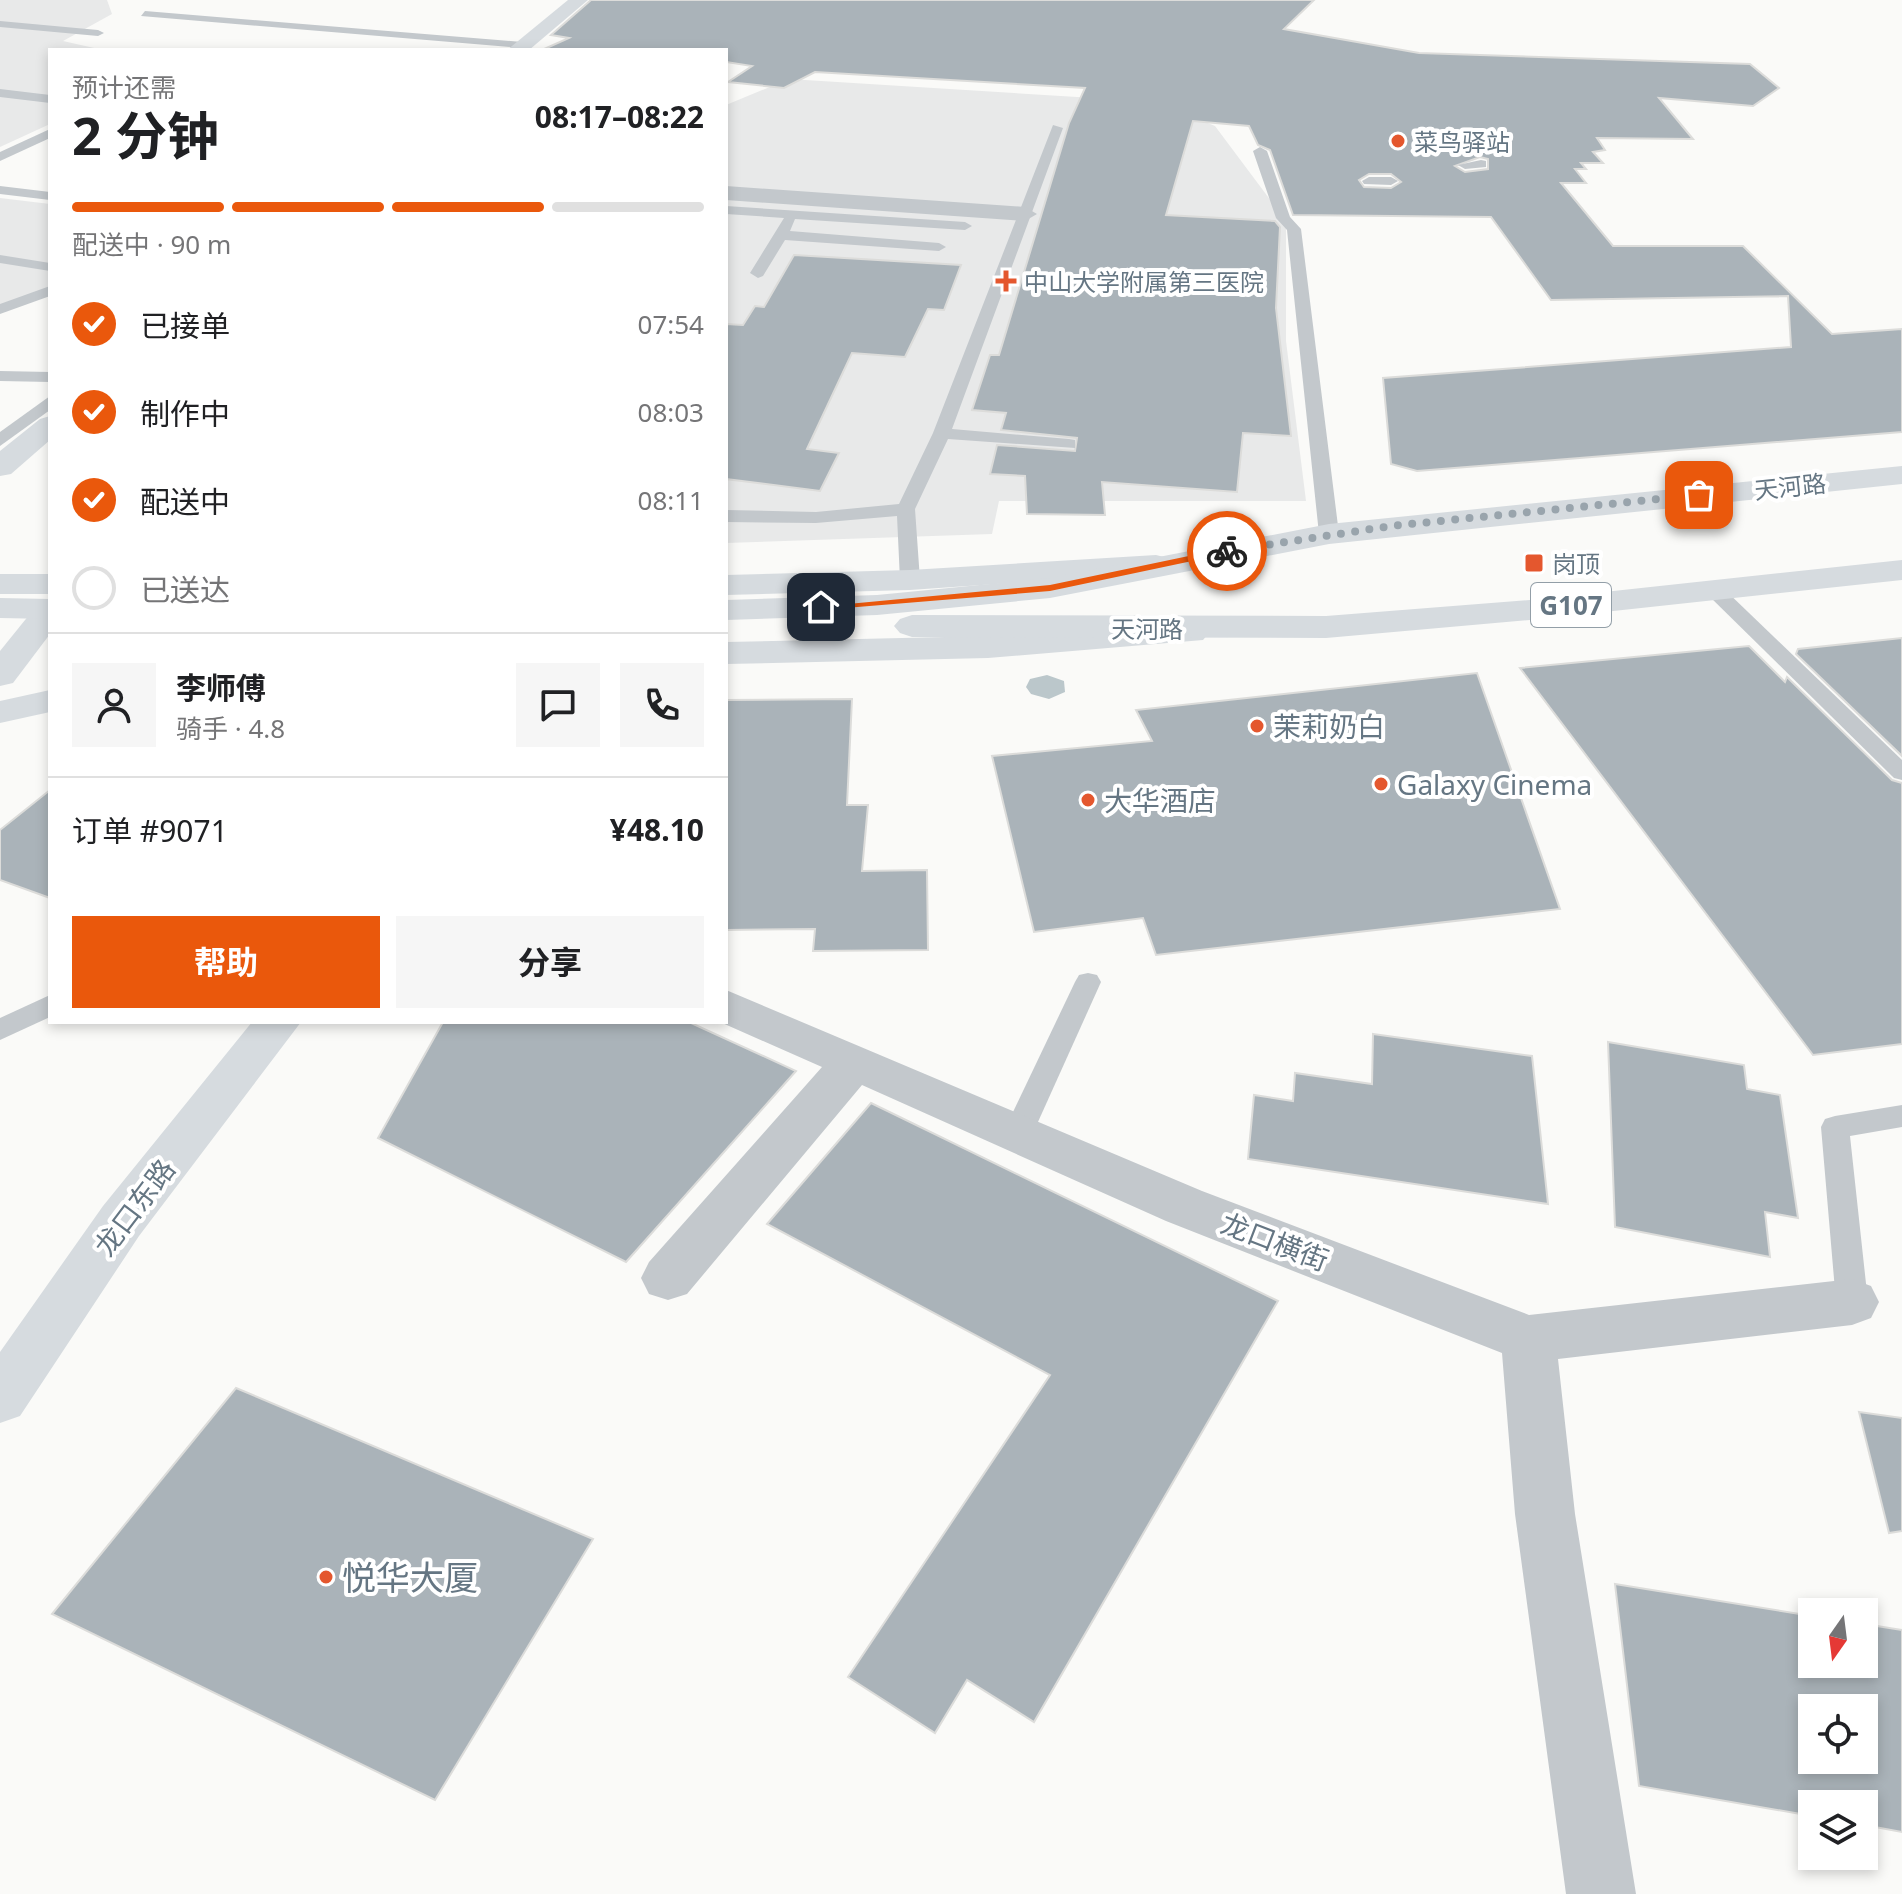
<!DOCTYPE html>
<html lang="zh">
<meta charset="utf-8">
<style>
:root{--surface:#fff;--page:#f6f6f6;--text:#202124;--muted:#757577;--line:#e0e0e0;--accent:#ea580c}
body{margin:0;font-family:"Noto Sans","Noto Sans SC",sans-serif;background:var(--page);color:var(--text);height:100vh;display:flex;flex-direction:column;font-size:30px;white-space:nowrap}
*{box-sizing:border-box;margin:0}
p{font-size:26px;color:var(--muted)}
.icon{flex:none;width:44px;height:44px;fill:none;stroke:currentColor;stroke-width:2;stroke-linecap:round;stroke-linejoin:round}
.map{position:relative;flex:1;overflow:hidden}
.panel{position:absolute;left:48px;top:48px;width:680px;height:976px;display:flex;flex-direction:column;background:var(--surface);border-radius:0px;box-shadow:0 4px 12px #0003}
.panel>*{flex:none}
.needle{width:52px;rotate:194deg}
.controls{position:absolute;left:1798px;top:1598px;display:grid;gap:16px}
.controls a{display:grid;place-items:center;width:80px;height:80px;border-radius:0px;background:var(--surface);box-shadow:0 4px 12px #0003;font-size:40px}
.pin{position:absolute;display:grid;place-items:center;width:68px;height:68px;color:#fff;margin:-34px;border-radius:16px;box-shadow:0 4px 12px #0006}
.courier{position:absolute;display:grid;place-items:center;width:80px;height:80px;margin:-40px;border:6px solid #ea580c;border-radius:50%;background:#fff;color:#222;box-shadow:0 2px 10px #0007}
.headline em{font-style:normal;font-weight:700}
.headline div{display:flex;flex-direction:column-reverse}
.headline{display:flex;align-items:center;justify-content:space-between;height:136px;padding:0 24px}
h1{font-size:52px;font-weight:700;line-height:60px}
.bar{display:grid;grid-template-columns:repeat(4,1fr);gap:12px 8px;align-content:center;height:96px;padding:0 24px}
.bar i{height:10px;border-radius:6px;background:var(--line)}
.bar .selected{background:var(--accent)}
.bar p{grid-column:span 4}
.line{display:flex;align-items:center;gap:20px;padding:0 24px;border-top:2px solid var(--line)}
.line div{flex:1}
.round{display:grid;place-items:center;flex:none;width:84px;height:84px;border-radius:0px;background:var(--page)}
ol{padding:0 24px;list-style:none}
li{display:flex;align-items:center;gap:24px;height:88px}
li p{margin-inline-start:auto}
li .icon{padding:8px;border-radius:50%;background:var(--accent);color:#fff;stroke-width:4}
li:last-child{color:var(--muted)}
li i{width:44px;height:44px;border:4px solid var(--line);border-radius:50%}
.primary-button{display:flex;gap:16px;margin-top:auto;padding:16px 24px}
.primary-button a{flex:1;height:92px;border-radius:0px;background:var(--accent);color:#fff;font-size:32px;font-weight:700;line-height:92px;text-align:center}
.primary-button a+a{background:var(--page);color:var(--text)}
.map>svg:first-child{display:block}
</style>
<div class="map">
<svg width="1902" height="1894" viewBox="0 0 1902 1894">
<rect width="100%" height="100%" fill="#fafaf8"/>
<g fill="#e8e9e9">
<path d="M0 0H107L112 14 63 41 103 50H50V124L0 147Z"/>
<path d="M789 79 1126 100 1181 112 1215 126 1286 221V341L1306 501H999L992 534 726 543V105Z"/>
<path d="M0 198 50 204V288L0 305Z"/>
</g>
<path fill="#bbc7cb" d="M1047 675 1064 681 1065 692 1049 699 1031 694 1026 687 1030 679Z"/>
<g fill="#aab3b9" stroke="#dcdcda" stroke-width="2" fill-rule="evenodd">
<path d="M591 0H1314L1284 29 1419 53 1750 64 1779 88 1753 106 1659 98 1693 139 1597 138 1605 150 1593 152 1603 163H1581L1586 169H1575L1586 183H1561L1613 246H1743L1832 334 1902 329V432L1417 471 1391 464 1383 378 1791 347 1788 296 1551 300 1491 217 1293 215 1270 150 1258 145 1249 126 1193 121 1166 215 1275 221 1280 227 1276 308 1291 436 1243 433 1237 492 1102 482 1105 515 1027 514 1025 476 990 474 997 445 1075 451 1077 438 1001 430 1006 413 972 410 990 355H999L1069 123 1085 88 815 72 784 88 728 82 752 66 726 62V50H542L569 38 551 35ZM1480 157 1488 159V169L1465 172 1455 166ZM1369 174H1391L1401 182 1391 188 1364 187 1359 180Z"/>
<path d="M794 255 961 265 944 310 928 309 905 357 852 353 807 449 839 453 820 491 726 479V324L743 325 755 306 764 307Z"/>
<path d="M1902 638V756L1796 654 1798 649Z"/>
<path d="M1749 646 1785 682 1787 677 1892 780 1902 783V1044L1813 1055 1520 668Z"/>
<path d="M1477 673 1560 909 1156 955 1143 918 1034 932 992 756 1152 741 1136 710Z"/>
<path d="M852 699 847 805H868L862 871 927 870 928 950 813 951 815 929 726 930V700Z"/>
<path d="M50 790V898L0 880V830Z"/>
<path d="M443 1022H689L796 1071 626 1262 378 1138Z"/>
<path d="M1373 1034 1532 1056 1548 1204 1248 1159 1254 1095 1293 1101 1295 1073 1372 1084Z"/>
<path d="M1608 1042 1744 1065 1747 1089 1780 1095 1798 1218 1765 1212 1770 1257 1615 1227Z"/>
<path d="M871 1103 1278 1301 1034 1722 967 1680 935 1733 848 1677 1050 1375 767 1224Z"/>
<path d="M236 1388 593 1539 435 1800 52 1614Z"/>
<path d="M1859 1412 1902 1418V1531L1889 1533Z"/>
<path d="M1615 1584 1812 1616V1664H1864V1624L1902 1630V1832L1864 1825V1804H1812V1816L1639 1786ZM1812 1708H1864V1760H1812Z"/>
</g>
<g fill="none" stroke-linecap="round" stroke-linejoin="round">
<g fill="#c3c8cc" fill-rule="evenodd">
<path d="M145 11 522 42 528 45 522 48 141 16Z"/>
<path d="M0 21 98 30 104 33 98 36 0 27Z"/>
<path d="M0 89 50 95V103L0 97Z"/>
<path d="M1053 125 1063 128 952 429 1069 439 1075 440V448L948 439 915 509 920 580 910 586 900 580 897 516 816 523 726 522V510L816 512 899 504 933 433Z"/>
<path d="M50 129V138L0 161V152Z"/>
<path d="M1260 147 1267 151 1290 217 1301 229 1339 534 1329 540 1319 534 1287 230 1276 218 1253 151Z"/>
<path d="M1481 160 1486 161V167L1465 169 1458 165Z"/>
<path d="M1369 177H1391L1398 181 1391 185 1364 184 1362 181Z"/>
<path d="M0 186 50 192V200L0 194Z"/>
<path d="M726 206 965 222 972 226 965 230 795 219 790 231 939 243 946 247 939 251 785 240 763 276 758 278 750 273 784 218 726 214Z"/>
<path d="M0 255 50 263V271L0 263Z"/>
<path d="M50 286V296L0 314V304Z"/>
<path d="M0 371 50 372V382L0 381Z"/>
<path d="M50 396V410L0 446V432Z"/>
<path d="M1715 585 1722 587 1902 760V780L1894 778 1708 595 1705 591 1708 587Z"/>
<path d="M1088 973 1097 975 1101 982 1033 1133 1028 1141 1018 1144 1008 1141 1003 1133 1075 982 1079 975Z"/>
<path d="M50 995V1017L0 1040V1018Z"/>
<path d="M1902 1105V1127L1850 1136 1868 1302 1863 1312 1852 1315 1841 1312 1836 1302 1821 1127 1825 1119 1835 1116Z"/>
</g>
<g fill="#c3c8cc" fill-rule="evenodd">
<path d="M726 186 1025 207 1037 214 1025 221 726 200Z"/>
<path d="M726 990 1202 1191 1529 1315 1852 1279 1871 1286 1879 1302 1871 1318 1852 1325 1558 1359 1575 1514 1636 1894H1566L1515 1514 1502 1353 1166 1221 862 1085 687 1294 668 1300 649 1294 641 1278 649 1262 822 1067 720 1022H726Z"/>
</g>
<g fill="#d6dbdf" fill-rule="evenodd">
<path d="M568 0H588L529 50H507Z"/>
<path d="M50 416V440L11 474 0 476V451L40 419Z"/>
<path d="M1156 555 1168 558 1173 565 1168 572 910 590 726 595V575L910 570Z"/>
<rect x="0" y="574" width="50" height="20"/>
<path d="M50 601V634L13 683 0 686V651L38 604Z"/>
<path d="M1191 622 1203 626 1209 633 1203 640 988 658 726 664V642L988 636Z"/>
<path d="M50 690V712L0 723V701Z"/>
<path d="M252 1022H301L139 1236 20 1416 0 1423V1352L103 1206Z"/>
</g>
<g fill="#d6dbdf" fill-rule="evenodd">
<path d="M1902 466V484L1329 544 1050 598 877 615 726 620V600L877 595 1050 578 1329 524Z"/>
<path d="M1902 560V580L1530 620 1326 638 912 637 900 633 894 626 900 619 912 615 1326 616 1530 600Z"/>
<path d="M0 598 50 599V619L0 618Z"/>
</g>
</g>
<path fill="#ea580c" d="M1227 548 1230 553 1050 591 821 610 816 607 1050 585Z"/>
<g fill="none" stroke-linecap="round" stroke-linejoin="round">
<path stroke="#99a4ac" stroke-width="8" stroke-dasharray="0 14.4" d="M1227 551 1391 526 1699 495"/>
</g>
<g fill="#e4572e" stroke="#fff" stroke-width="3">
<circle cx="1398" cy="141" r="8"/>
<path d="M1002 269h8v8h8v8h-8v8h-8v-8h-8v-8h8z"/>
<rect x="1524" y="553" width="20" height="20" rx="4"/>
<circle cx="1257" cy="726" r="8"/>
<circle cx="1381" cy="784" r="8"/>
<circle cx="1088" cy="800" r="8"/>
<circle cx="326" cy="1577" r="8"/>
</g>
<g text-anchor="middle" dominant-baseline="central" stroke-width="8" stroke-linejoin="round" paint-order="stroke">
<g font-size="24" fill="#657683" stroke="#fff" text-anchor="start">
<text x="1414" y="141">菜鸟驿站</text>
<text x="1024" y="281">中山大学附属第三医院</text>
<text x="1552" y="563">岗顶</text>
</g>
<g font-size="24" fill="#657683" stroke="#fff">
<text transform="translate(1790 486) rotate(-6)">天河路</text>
<text x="1147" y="628">天河路</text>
</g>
<rect fill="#fff" stroke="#939fa8" stroke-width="2" x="1531" y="583" width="80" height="44" rx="6"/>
<g font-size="26" font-weight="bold" fill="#657683">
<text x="1571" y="605">G107</text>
</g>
<g font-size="28" fill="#657683" stroke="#fff" text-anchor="start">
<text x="1273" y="726">茉莉奶白</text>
<text x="1397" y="784">Galaxy Cinema</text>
<text x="1104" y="800">大华酒店</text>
</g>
<g font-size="28" fill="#657683" stroke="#fff">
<text transform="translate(134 1207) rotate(-53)">龙口东路</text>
<text transform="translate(1275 1241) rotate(21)">龙口横街</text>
</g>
<g font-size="34" fill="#657683" stroke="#fff" text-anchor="start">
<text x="342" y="1577">悦华大厦</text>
</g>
</g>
</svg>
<div class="controls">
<a><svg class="needle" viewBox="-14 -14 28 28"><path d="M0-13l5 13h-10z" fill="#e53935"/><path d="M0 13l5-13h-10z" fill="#757577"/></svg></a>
<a><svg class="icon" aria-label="locate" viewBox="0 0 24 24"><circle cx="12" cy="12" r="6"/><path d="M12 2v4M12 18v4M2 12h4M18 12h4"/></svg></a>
<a><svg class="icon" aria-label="layers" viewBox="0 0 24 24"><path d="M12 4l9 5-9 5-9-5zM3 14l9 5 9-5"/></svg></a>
</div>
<div class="pin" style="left:1699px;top:495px;background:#ea580c"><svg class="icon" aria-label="bag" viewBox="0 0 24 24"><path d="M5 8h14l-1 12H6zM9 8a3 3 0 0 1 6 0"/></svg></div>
<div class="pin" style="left:821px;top:607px;background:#1f2937"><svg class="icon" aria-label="home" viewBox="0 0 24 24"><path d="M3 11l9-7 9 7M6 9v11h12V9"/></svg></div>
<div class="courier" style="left:1227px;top:551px"><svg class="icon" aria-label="bike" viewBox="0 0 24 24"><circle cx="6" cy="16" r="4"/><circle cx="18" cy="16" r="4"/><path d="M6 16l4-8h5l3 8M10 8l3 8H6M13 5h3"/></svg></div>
<section class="panel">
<div class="headline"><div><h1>2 分钟</h1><p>预计还需</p></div><em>08:17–08:22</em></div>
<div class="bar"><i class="selected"></i><i class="selected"></i><i class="selected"></i><i></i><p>配送中 · 90 m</p></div>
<ol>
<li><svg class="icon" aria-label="check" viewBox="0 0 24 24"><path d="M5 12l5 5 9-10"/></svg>已接单<p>07:54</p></li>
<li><svg class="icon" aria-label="check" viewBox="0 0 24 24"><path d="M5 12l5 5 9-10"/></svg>制作中<p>08:03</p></li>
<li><svg class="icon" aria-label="check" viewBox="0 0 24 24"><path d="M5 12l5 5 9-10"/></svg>配送中<p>08:11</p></li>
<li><i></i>已送达</li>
</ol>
<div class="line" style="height:144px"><a class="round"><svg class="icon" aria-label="person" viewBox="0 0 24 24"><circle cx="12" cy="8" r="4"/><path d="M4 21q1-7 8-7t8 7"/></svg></a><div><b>李师傅</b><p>骑手 · 4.8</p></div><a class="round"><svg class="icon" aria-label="chat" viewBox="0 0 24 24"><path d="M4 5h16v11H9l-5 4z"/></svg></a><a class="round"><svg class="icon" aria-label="phone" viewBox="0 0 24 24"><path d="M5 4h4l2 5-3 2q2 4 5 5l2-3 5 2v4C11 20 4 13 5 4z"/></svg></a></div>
<div class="line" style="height:104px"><div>订单 #9071</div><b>¥48.10</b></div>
<div class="primary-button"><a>帮助</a><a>分享</a></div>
</section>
</div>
